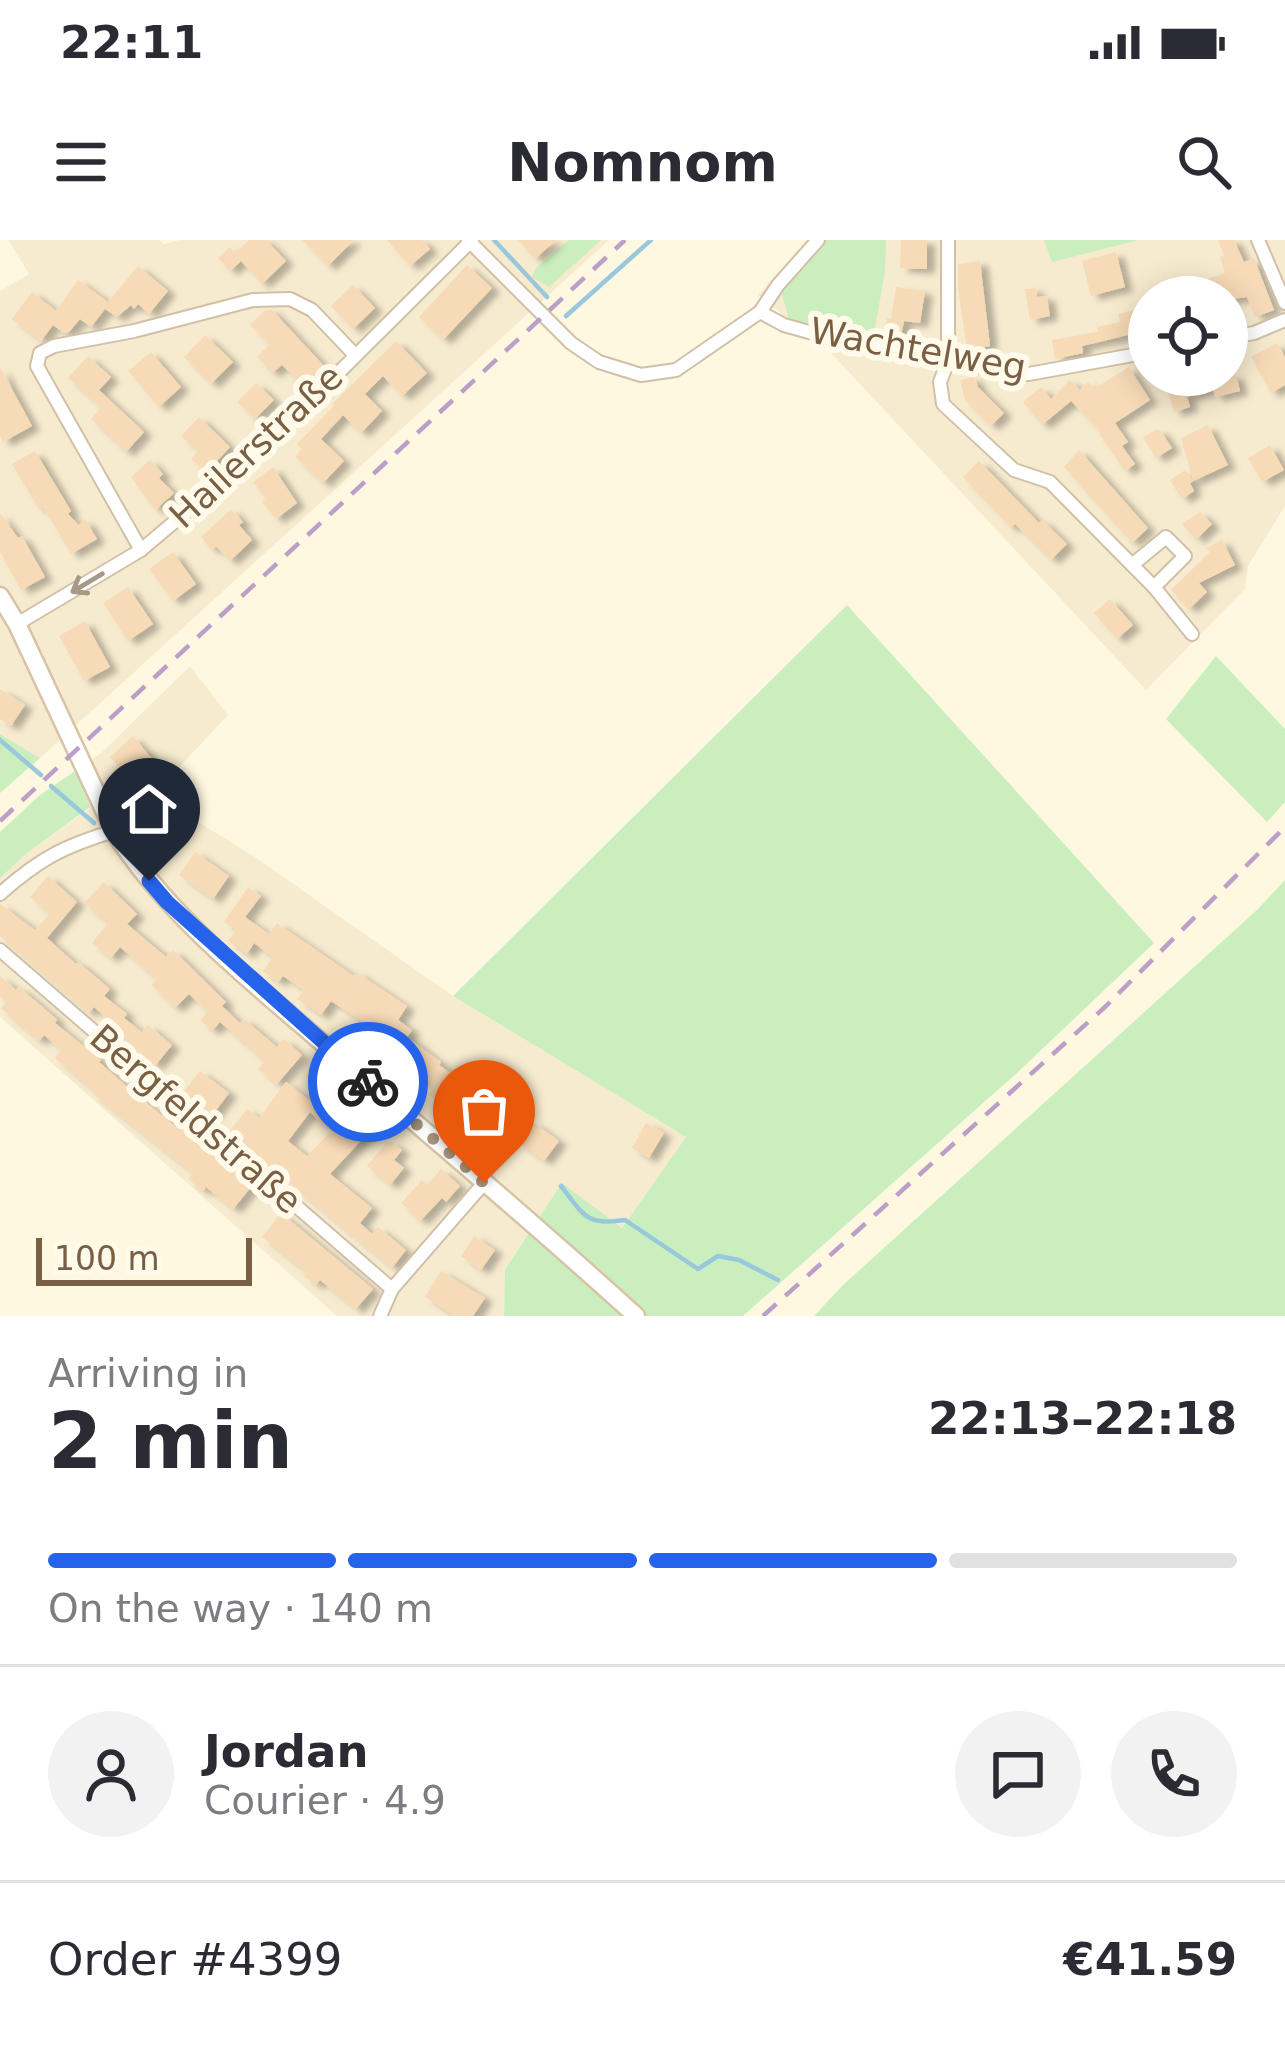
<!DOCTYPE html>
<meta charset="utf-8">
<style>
:root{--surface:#fff;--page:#f2f2f3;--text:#2b2b33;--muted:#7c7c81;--line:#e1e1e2;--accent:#2563eb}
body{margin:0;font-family:"DejaVu Sans",sans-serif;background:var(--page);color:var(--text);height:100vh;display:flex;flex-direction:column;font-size:45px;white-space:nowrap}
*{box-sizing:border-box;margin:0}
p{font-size:39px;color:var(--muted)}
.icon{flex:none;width:66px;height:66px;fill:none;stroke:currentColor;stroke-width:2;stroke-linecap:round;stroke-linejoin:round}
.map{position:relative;height:1076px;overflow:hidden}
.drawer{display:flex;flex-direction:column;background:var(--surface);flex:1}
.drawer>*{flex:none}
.tools{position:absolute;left:1128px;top:36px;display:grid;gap:24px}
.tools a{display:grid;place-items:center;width:120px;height:120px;border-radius:50%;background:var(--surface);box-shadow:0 6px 30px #0003;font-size:60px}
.scale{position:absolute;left:36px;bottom:30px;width:216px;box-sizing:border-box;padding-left:12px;border:6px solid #796045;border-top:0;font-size:33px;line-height:42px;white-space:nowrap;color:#796045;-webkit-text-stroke:9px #fffaea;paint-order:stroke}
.pin{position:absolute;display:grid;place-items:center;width:102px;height:102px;color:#fff;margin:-123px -51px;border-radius:50% 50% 50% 0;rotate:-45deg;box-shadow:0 0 12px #0007}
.pin .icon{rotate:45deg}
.courier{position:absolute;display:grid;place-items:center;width:120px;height:120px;margin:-60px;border:9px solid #2563eb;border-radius:50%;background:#fff;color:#222;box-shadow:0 3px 15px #0007}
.overview em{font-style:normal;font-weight:600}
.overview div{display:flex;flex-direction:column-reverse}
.overview{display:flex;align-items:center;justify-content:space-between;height:204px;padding:0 48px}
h1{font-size:78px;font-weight:600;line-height:90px}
.bar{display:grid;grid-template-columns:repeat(4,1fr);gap:18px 12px;align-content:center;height:144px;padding:0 48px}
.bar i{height:15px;border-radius:9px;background:var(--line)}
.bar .selected{background:var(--accent)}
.bar p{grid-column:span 4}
.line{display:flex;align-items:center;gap:30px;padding:0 48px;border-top:3px solid var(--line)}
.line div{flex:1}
.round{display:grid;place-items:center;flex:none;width:126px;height:126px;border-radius:63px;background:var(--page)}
.status{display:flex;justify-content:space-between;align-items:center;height:84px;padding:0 60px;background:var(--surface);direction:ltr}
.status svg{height:33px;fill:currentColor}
header{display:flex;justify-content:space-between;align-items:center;height:156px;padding:0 48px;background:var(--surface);font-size:54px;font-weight:600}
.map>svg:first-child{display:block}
</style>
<div class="status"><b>22:11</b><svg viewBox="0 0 49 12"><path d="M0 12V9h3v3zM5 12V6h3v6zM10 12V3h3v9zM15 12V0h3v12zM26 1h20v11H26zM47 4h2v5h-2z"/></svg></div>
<header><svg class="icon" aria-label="menu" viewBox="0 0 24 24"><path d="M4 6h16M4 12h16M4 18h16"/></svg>Nomnom<svg class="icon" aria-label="search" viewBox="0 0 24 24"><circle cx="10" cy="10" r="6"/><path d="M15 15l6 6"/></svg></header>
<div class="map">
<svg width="1285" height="1076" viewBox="0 0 1285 1076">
<defs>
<filter id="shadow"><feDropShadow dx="8" dy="4.5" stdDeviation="3" flood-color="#0004"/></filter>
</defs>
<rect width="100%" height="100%" fill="#fff8e1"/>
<g fill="#f7ebcf" fill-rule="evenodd">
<path d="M8 0H160L163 4 180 0H609L40 518 0 494V51L29 34Z"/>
<path d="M808 0H1044L1053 21 1139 0H1285V266L1248 326 1245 349 1146 450 830 112 758 55ZM1149 57H1227V135H1149Z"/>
<path d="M190 426 228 475 158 550 203 585 255 617 453 756 686 897 622 988 562 944 505 1028 504 1076H337L0 777V638L27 613 90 568 75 531 101 513Z"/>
</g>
<g fill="#caeebe">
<path d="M569 0H601L549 47 532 37 536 28Z"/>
<path d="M826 0H886L885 31 874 94 789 80 781 51Z"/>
<path d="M1044 0H1139L1052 22Z"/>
<path d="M847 365 1154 703 1019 831 743 1076H504L505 1029 562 943 622 988 686 897 453 756Z"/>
<path d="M1216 416 1285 489V562L1267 582 1166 479Z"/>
<path d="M0 494 40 518 0 553Z"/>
<path d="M75 531 90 567 27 613 0 638V592L40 555Z"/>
<path d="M1285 640V1076H814L843 1045 1257 670Z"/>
</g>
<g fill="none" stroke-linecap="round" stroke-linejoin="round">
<g stroke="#99c8dd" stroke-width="4.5">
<path d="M494 0 547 57"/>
<path d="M566 76 651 0"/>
<path d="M0 500 41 535"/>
<path d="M51 546 94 583"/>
<path d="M561 946C584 975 585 986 625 980L698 1029 718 1016 739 1020 778 1040"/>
</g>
</g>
<g fill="#f7dab6" fill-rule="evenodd" filter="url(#shadow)">
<path d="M249 0H266L286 21 262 44 241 21 230 31 218 18 230 7 235 13Z"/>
<path d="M302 0H354L328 26Z"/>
<path d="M387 0H422L430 9 410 26Z"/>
<path d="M518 0H556L535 19Z"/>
<path d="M901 0H927V29L900 28Z"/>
<path d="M1218 0H1234L1244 22 1254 18 1274 70 1255 77 1247 57 1227 60V57H1200L1195 43 1225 33 1220 17 1224 16Z"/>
<path d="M1116 12 1125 47 1091 56 1082 21Z"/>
<path d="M980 21 990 106 967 110 958 48V24Z"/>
<path d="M467 25 492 48 443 100 419 77Z"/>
<path d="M138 26 168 51 149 74 138 64 134 69 131 65 117 77 105 69 91 87 80 79 69 92 64 93 53 85 41 101 12 79 32 52 56 71 78 40 108 62Z"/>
<path d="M353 45 375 68 353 89 331 66Z"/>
<path d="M896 47 925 51 920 83 904 81 901 96 885 94 887 78 891 79Z"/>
<path d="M1036 48 1037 57 1047 56 1050 76 1030 80 1025 49Z"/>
<path d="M1143 68 1149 90 1082 106 1083 113 1055 119 1052 100 1098 92 1097 87 1120 82 1118 74Z"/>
<path d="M265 70H272L326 128 306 149 282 125 272 133 257 117 270 104 250 85Z"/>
<path d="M205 95 233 122 211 144 184 117Z"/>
<path d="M396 101 427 133 402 156 383 136 365 154 382 171 361 193 343 175 321 199 344 221 323 243 295 217 302 209 297 204 334 166 332 164Z"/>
<path d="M1277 103 1285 117V145L1271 153 1251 117Z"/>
<path d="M151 112 181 147 159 167 128 131Z"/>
<path d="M88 116 111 137 99 150 144 192 126 212 91 179 101 168 68 138Z"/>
<path d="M0 127 32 186 3 202 0 196Z"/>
<path d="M1129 127 1150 160 1115 183 1128 202 1122 206 1135 224 1125 231 1099 194 1101 192 1071 161 1042 185 1023 162 1041 147 1051 159 1070 140 1080 150 1088 142 1095 148Z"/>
<path d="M1163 135H1236L1240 151 1215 157 1213 149 1187 157 1190 167 1174 172Z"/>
<path d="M974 137 978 147 1004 173 991 186 965 160 960 140Z"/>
<path d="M256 143 274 160 255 179 237 162Z"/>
<path d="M199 177 230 207 206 233 191 219 198 211 181 196Z"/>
<path d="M1208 185 1228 225 1193 241 1181 198Z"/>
<path d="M1156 190H1160L1172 208 1156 218 1143 197Z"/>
<path d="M1270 205 1284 230 1262 242 1248 218Z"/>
<path d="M1079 210 1148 288 1132 303 1064 227Z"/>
<path d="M35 211 71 271 68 274 79 285 85 279 97 299 71 314 43 267 39 269 12 224Z"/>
<path d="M150 220 163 234 159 238 174 253 155 270 131 237Z"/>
<path d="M979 221 1039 283 1042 280 1067 304 1051 320 1015 284 1011 288 963 237Z"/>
<path d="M273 227 297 263 276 279 262 262 266 259 253 242Z"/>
<path d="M1185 230 1193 241 1190 243 1194 251 1182 259 1170 240Z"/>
<path d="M231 269 243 282 239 285 252 300 230 321 216 306 212 310 201 297Z"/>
<path d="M1200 272 1212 284 1197 299 1181 284Z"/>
<path d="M0 273 18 298 22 296 45 337 21 350 0 312Z"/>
<path d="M1222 300 1235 325 1199 343 1207 352 1189 369 1171 350 1210 312 1206 308Z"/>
<path d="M173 312 196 344 173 361 149 329Z"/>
<path d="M128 347 153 384 128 401 103 363Z"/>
<path d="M1110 359 1133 385 1117 399 1094 373Z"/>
<path d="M85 381 110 427 84 441 59 396Z"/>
<path d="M0 449 25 465 11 486 0 479Z"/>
<path d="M133 496 153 520 143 529 149 537 137 548 110 517Z"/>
<path d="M158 576 179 592 164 611 144 596Z"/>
<path d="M195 612 229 636 213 659 179 635Z"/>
<path d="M48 636 77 662 47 698 76 724 78 722 110 749 104 756 127 774 124 778 142 792 148 785 172 805 155 826 114 789 116 786 94 767 89 773 0 696V664L35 690 50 674 30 657Z"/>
<path d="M104 642 137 674 127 684 166 717 173 710 226 762 222 766 240 783 244 779 277 807 284 799 302 815 277 844 258 829 265 821 220 782 212 791 200 780 208 772 189 754 175 768 151 745 157 739 120 707 111 718 92 703 107 684 84 663Z"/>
<path d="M248 647 261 656 245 677 269 694 277 683 354 736 356 732 407 766 398 780 412 790 407 797 441 822 439 825 478 852 487 838 505 850 498 860 514 870 497 897 471 880 460 896 436 879 446 866 429 855 434 847 413 831 405 843 384 828 394 815 364 793 369 786 331 761 321 775 297 759 304 750 283 736 278 742 263 731 273 717 254 703 247 714 228 701 236 690 224 682Z"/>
<path d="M0 736 16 750 19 747 53 776 57 780 55 783 101 820 99 822 133 852 176 887 178 885 252 946 233 969 206 947 203 951 188 939 193 933 93 854 95 852 55 818 61 810 44 795 39 801 1 768 6 762 0 757Z"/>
<path d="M200 831 229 853 211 877 182 854Z"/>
<path d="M286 842 330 876 349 855 367 872 357 882 368 893 330 934 372 968 360 983 372 994 378 987 406 1010 392 1028 228 893 247 869 259 878ZM310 872 331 891 307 916 288 901Z"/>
<path d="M533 882 559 901 544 921 518 902Z"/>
<path d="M646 883 664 893 649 918 632 908Z"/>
<path d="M387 902H392L402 910 394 920 404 928 390 945 367 926Z"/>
<path d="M441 929 460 946 446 962 442 958 420 981 401 963 422 940 427 945Z"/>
<path d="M281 973 373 1049 356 1069 320 1040 316 1045 304 1036 307 1032 262 997Z"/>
<path d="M474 996 495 1010 481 1030 461 1016Z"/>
<path d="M441 1031 485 1058 473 1076H455L425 1057Z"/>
</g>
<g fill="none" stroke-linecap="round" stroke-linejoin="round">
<defs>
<g id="street">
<path d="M468 0 571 103 599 122 641 135 676 130 760 72 778 45 818 0"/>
<path d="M948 0V121L940 142 943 164 1014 230 1050 242 1154 347 1192 394"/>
<path d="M1258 0 1285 63"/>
<path d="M760 72 784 85 823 96 1001 131 1029 134 1149 112"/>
<path d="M1227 98 1254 93 1285 80"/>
<path d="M141 310 37 126 40 113 54 106 134 91 253 60 290 59 312 70 355 115"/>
<path d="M1132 325 1166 297 1185 316 1154 347"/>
<path d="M17 384 141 310 269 202 472 0"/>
<path d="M0 654C39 619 64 606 114 591"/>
<path d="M0 710 392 1049"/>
<path d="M380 1076 392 1049 484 943"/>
</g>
<path id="secondary" d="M0 356 17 384 114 591C164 672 253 743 325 805 429 895 534 983 636 1076"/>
</defs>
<use href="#street" stroke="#d1c0a7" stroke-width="16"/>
<use href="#secondary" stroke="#d7c3a6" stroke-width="21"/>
<use href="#street" stroke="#fff" stroke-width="12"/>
<use href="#secondary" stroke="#fff" stroke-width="16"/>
<g stroke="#bc9fc9" stroke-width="4.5" stroke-dasharray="18 12" stroke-linecap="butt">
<path d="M0 581 625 0"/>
<path d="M763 1076 1105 767 1285 587"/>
</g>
</g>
<defs><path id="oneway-shaft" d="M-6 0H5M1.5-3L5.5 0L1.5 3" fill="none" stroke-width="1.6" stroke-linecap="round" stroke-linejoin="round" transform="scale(3)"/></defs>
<use stroke="#a89886" href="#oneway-shaft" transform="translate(87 343) rotate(149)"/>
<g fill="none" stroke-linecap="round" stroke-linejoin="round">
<path stroke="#a8957c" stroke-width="12" stroke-dasharray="0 21.6" d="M368 842 484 943"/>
<path stroke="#2563eb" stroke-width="15" d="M149 641 167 662 368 842"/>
</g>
<g text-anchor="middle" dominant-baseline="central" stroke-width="12" stroke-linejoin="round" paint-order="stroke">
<g font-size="36" fill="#796045" stroke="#fffaea">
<text transform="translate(918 109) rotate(10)">Wachtelweg</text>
<text transform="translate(256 206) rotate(-43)">Hailerstraße</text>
<text transform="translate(196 879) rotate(41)">Bergfeldstraße</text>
</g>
</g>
</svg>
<div class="tools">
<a><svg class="icon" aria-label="locate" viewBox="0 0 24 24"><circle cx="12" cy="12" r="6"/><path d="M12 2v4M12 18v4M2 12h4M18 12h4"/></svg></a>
</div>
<div class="scale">100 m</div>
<div class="pin" style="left:484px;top:943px;background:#ea580c"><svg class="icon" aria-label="bag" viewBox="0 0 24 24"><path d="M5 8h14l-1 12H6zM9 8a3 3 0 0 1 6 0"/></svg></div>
<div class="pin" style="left:149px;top:641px;background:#1f2937"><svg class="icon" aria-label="home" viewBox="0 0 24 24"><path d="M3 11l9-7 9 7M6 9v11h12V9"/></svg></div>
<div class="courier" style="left:368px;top:842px"><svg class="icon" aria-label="bike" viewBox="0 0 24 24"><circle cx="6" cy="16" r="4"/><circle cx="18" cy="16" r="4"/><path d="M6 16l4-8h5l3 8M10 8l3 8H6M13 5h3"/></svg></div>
</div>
<section class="drawer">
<div class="overview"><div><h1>2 min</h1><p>Arriving in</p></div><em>22:13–22:18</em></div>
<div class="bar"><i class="selected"></i><i class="selected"></i><i class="selected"></i><i></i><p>On the way · 140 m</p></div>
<div class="line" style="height:216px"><a class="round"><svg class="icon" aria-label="person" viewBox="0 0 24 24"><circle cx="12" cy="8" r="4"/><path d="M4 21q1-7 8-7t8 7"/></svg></a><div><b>Jordan</b><p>Courier · 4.9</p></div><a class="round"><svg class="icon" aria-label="chat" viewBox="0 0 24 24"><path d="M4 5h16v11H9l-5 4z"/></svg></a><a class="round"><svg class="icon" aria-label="phone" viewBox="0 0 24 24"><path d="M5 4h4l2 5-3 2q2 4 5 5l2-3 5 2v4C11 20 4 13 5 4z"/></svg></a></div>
<div class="line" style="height:156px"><div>Order #4399</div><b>€41.59</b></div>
</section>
